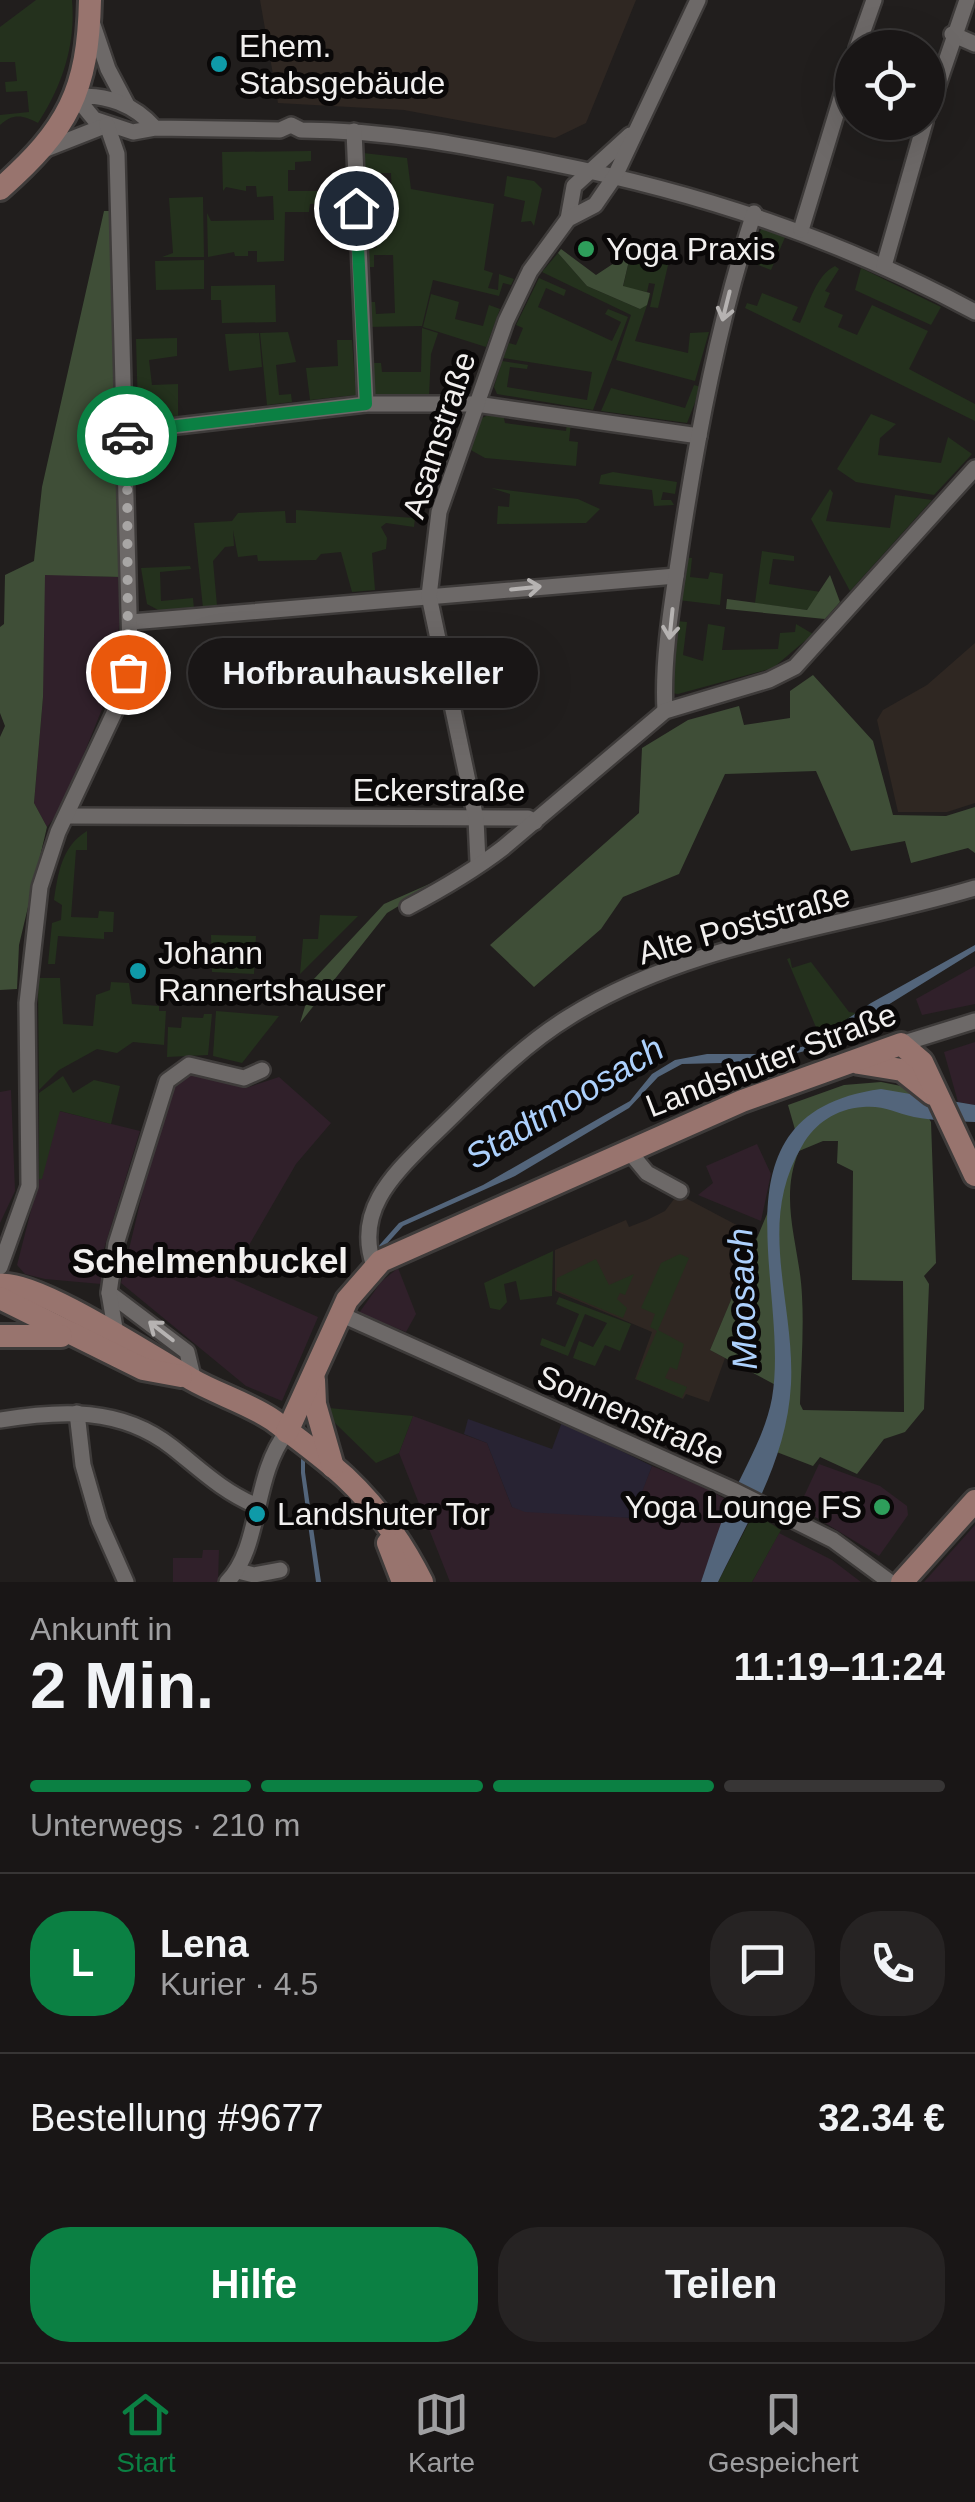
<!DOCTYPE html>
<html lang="de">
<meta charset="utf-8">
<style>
:root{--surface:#191616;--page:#262323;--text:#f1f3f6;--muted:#9f9fa1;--line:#373535;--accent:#0b8043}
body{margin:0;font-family:Arial,sans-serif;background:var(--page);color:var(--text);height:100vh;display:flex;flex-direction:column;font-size:38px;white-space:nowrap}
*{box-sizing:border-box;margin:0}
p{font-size:32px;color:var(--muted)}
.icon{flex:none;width:55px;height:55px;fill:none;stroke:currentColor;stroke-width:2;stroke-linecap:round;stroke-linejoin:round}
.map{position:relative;height:1582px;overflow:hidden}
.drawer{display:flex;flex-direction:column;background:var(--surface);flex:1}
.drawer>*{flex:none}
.tools{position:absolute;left:835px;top:30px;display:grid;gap:20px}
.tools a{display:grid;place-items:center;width:110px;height:110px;border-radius:50%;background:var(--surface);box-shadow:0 10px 40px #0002,0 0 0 2px var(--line);font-size:50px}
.pin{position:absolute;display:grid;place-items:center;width:85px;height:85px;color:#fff;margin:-42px;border:5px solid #fff;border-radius:50%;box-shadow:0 2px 10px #0007}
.courier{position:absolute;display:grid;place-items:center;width:100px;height:100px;margin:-50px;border:8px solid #0b8043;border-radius:50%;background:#fff;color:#222;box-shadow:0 2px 12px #0007}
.bubble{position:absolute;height:70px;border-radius:35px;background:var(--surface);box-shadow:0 10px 40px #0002,0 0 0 2px var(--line);font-size:32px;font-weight:700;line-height:70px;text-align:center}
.summary em{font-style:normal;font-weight:700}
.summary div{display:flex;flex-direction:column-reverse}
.summary{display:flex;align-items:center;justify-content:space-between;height:170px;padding:0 30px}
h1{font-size:65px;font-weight:700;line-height:75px}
.bar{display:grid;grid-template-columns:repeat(4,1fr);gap:15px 10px;align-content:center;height:120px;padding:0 30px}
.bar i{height:12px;border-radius:8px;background:var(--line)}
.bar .on{background:var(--accent)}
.bar p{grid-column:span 4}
.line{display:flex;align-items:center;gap:25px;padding:0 30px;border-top:2px solid var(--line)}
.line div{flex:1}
.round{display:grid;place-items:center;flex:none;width:105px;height:105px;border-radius:40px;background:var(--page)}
.primary-button{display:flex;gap:20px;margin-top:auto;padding:20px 30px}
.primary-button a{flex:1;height:115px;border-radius:40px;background:var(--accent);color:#fff;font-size:40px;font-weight:700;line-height:115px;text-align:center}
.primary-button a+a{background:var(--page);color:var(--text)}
.tabs{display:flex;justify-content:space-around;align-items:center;height:140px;border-top:2px solid var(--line);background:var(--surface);font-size:28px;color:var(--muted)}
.tabs a{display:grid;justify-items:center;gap:5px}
.tabs .on{color:var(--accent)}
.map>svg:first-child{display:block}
</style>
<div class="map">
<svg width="975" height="1582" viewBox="0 0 975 1582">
<rect width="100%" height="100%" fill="#211e1d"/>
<g fill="#30202a">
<path d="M45 574 118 577 120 614 115 677 62 808 47 827 34 803 43 697 20 644Z"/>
<path d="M975 966V1004L922 1015 916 999Z"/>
<path d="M975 1042V1105L958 1102 944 1052Z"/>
<path d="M189 1072 233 1079 246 1088 279 1077 331 1123 296 1164 230 1278 318 1317 282 1401 246 1386 121 1283 163 1106 170 1088Z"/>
<path d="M11 1090 15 1191 0 1223V1092Z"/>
<path d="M39 1106 140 1131 104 1249 101 1284 45 1279 25 1274 17 1265 39 1179Z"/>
<path d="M757 1144 771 1174 761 1221 698 1195 713 1183 706 1166Z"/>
<path d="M398 1268 416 1314 406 1332 359 1313 381 1282Z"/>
<path d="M413 1416 487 1443 512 1507 631 1518 652 1466 706 1488 730 1502 701 1582H450L399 1453Z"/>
<path d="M819 1464 880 1486 907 1506 908 1515 879 1556 799 1507Z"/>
<path d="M975 1525V1581L924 1582Z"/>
<path d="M779 1533 832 1560 861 1582H752Z"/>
<path d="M203 1550H219L218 1582H173V1558H202Z"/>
</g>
<path fill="#282333" d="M468 1419 552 1449 562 1422 652 1466 632 1518 525 1512 512 1507 487 1443 464 1434Z"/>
<g fill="#2f2722">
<path d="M260 0H636L586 123 555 138 404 110 278 103Z"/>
<path d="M975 643V803L947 812H898L877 720 883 710 927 685Z"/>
<path d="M678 1194 746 1230 745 1267 710 1350 725 1358 709 1402 686 1394 683 1399 635 1379 652 1332 555 1291V1250L626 1220 629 1227 647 1220 665 1211Z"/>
</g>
<g fill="#24311d">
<path d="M36 0H72C76 45 62 86 38 123 23 115 13 113 0 125V115L29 112 27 91 6 92 5 82 17 81 15 62H0V27Z"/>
<path d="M311 151V161L295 162V170H288V191H336V203L310 204 309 212H285L284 261 257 262V251H248V256H235L234 252 208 257 207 213 211 221 274 220 273 196 257 197 256 186H246V191L226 187 223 191 222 152Z"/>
<path d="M363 153 407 158 411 189 494 204 484 270 493 273 488 288 498 290 499 274 514 279 511 285 503 283 499 296 433 280 422 326 365 327V302H375L376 314 395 313 393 255H374V267H366V249L377 248 371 231 393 230 391 173H371L370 184H363Z"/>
<path d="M507 176 534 181 542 189 534 226 531 221 521 222 525 201 504 196Z"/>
<path d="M203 197 204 257H162L173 253 169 198Z"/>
<path d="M762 227 786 235 771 270 748 261Z"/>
<path d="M631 252 669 261 658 308 650 307 655 284 649 283 647 292 623 287Z"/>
<path d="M558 253 587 286 640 309 651 293 635 341 688 353 690 333 709 332 695 381 616 360 631 315 542 272Z"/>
<path d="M204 260V289L156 290 155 261Z"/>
<path d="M835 266 839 269 825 291 830 293 824 307 843 315 838 327 857 335 872 305 928 331 909 369 975 404V421L745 308 747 303 757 306 762 293 798 307 792 320 800 323C809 304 816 275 835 266Z"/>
<path d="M861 268 941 307 931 325 855 290Z"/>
<path d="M539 278 566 290 564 296 546 288 538 307 612 341 621 322 605 314 608 309 628 317 593 410 497 394 494 387 502 361 528 365 527 369 510 367 507 387 587 400 592 372 503 358 509 343 516 345 523 328 516 325Z"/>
<path d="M275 285 276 322 222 323 221 300H211V286Z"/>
<path d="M431 294 459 302 455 319 483 326 489 305 500 309 486 347 423 327Z"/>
<path d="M422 328 438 333 431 354 429 396H370L368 363H381L382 372H421Z"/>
<path d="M288 332 296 362 276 365 279 395 291 394 292 402 267 405 260 333Z"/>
<path d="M259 333 262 367 229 371 225 334Z"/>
<path d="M177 338V356L149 360 152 385 178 384V416H142L138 411 136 339Z"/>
<path d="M337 340H352L356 395 310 400 306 368 338 366Z"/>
<path d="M694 385 701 387 687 423 601 411 611 388 685 408Z"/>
<path d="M490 414H503L505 423 566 431 567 423H571L569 441 578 442 576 466 485 458 469 449 480 419Z"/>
<path d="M871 414 896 424 880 438 878 455 941 463 948 437 972 454 934 495 856 482 837 469Z"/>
<path d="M613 472 677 482 675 494 663 492 661 500H671L674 505 654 506 652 490 599 484 601 475Z"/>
<path d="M491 488 578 499 600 509 586 523 497 524 498 506 509 507 510 494Z"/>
<path d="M830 489 833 493 826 521 890 528 895 495 932 500 850 591 811 519Z"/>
<path d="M296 510 415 518 414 527 386 523 381 527 387 538 386 549 372 553 375 590 352 592 341 552 321 554 316 560 258 561 257 555 238 557 233 530 234 546 225 547 213 561 217 606 203 608 194 523 232 521 238 513 285 511 286 523H296Z"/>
<path d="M762 551 794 556V561L773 559 769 584 821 592 807 610 755 603Z"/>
<path d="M682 557 692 558 690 577 708 579 710 572 723 574 720 605 678 600Z"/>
<path d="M190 566 191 569 160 572 161 601 193 598 194 609 160 611 147 604 141 568Z"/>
<path d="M676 621 687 622 683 655 703 661 708 624 725 627 722 650 778 649 780 633 795 632 796 624 813 634 773 668 678 694 671 693Z"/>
<path d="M87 831V850H76L71 917 98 918 99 911 114 912 113 932H104V939L58 936 55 964H48L52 923 61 920 62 905 54 900C58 873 62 846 87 831Z"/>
<path d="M320 915 358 916 300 974 303 939H318Z"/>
<path d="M211 935 256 936 254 974 212 972Z"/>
<path d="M790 958 792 968 811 962 849 1012 856 1013 821 1039 787 959Z"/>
<path d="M38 978H60L63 1024 93 1026 96 995 110 990 111 982 129 983 132 1004 159 1006V1011H166L164 1045 133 1042 117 1053 97 1049 59 1070 39 1090Z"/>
<path d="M216 1011 279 1016 242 1063 213 1056Z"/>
<path d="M204 1014H212L208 1055 167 1057 168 1027 181 1028 182 1017 203 1018Z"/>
<path d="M63 1076 73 1093 94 1080 120 1086 111 1124 60 1111 42 1179H39V1093Z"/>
<path d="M553 1251 552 1296 520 1300 516 1281 504 1284 507 1302 500 1310 490 1308 484 1283Z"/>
<path d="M680 1254 689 1258 658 1330 684 1344 677 1370 670 1367 665 1378 687 1387 682 1398 636 1379 657 1331 650 1327 655 1314 641 1308 661 1263Z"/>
<path d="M596 1259 609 1285 634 1274 625 1295 620 1293 617 1299 627 1308 623 1318 556 1290 557 1278Z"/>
<path d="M559 1297 631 1324 620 1351 605 1345 595 1366 573 1358 579 1341 593 1347 607 1323 585 1314 568 1356 540 1345 542 1338 565 1347 579 1314 556 1304Z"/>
<path d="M329 1408 413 1416 399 1453 376 1463 334 1422Z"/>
<path d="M754 1513 781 1530 752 1582H718Z"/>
</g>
<g fill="#3f4e37" fill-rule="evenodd">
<path d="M104 211H110L121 577 45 575 43 697 34 803 47 827 19 945 17 989 0 990V737L5 726 0 713V627L4 624 5 575 34 561 42 487Z"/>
<path d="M561 249 596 275 631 252 623 286 650 293 647 305 640 309 587 286 558 253Z"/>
<path d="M830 575 840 602 825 619 726 609 727 599 807 610Z"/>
<path d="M813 675 873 741 893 815 946 816 975 807V853L968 848 911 863 905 841 851 851 816 771 725 774 679 874 623 897 601 929 534 987 490 945 639 813 642 748 688 720 739 706 744 725 790 718V691Z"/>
<path d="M452 874 387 913 300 1023 313 980 384 904Z"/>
<path d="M881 1082 911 1088 931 1122 936 1263 924 1276 929 1284 924 1409 905 1432 884 1439 857 1474 820 1457 813 1466 774 1451 785 1390 710 1350 798 1140 788 1105 844 1085ZM823 1141H838L837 1163 853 1171 852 1280 903 1281 904 1412 803 1410 800 1404C801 1368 804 1331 802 1296 800 1246 778 1200 799 1151Z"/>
</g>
<g fill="#53657b">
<path d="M975 945V951L820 1047 763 1062 682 1064 658 1077 629 1108 515 1176 403 1226 364 1269 331 1334 305 1404V1472L321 1582H316L301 1473V1404L327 1332 361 1266 399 1223 483 1185 605 1115 630 1101 652 1074 675 1060 707 1054H774L809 1045 871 1003Z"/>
<path d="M881 1089 975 1105V1122C955 1121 934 1121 914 1117 896 1113 883 1105 863 1107 836 1109 815 1123 802 1146 756 1223 795 1302 791 1384 787 1459 750 1516 718 1582H701C710 1556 718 1529 729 1503 744 1468 765 1436 772 1398 791 1287 705 1113 881 1089Z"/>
</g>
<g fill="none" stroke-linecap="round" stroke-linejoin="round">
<defs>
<g id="street">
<path d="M92 22 108 69 127 105"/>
<path d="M952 34 975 44"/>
<path d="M857 48 874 0"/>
<path d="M928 114 967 0"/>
<path d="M155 128C135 105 105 93 76 97L94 119 133 132 155 128 280 130 291 125 301 130C387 130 467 146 551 163 701 193 840 239 975 312"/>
<path d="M354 131 366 404"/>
<path d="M46 149 107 125"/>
<path d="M568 219 574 186 630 135"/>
<path d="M801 230 852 62"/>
<path d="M884 266 925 122"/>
<path d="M126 432 366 404H476L699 436"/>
<path d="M131 622 676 576"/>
<path d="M665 711C662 656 673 598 681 543 698 431 719 320 754 213"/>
<path d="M67 816 528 818 535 822"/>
<path d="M478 862 476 819 429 596 439 512 506 321 530 271 568 219 595 205 615 176 698 0"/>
<path d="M408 907C442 889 473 871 503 848L665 711 769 680 795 667 975 468"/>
<path d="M901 1044 975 1021"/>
<path d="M628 1150 647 1173 680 1191"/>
<path d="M374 1266C354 1210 394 1174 431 1137 474 1096 518 1048 569 1017 690 941 841 928 975 888"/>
<path d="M0 1267 29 1186 27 1003 40 887 58 832 124 692 130 651 117 154 107 125"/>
<path d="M109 1293 187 1352 194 1381"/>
<path d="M340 1314 733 1490 833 1540 890 1582"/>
<path d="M116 1334 109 1293 116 1244 167 1081 189 1065 244 1078 262 1070"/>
<path d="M77 1413 83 1465 99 1521 126 1582"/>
<path d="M0 1420C61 1410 121 1407 172 1447 200 1469 222 1491 255 1505"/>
<path d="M238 1571 254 1575 280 1570"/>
<path d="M227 1582C262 1547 252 1476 287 1432"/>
</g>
<g id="secondary">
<path d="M0 189C68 129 88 91 90 0"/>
<path d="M859 1063 902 1070 932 1094"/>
<path d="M0 1285C33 1278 157 1360 191 1379 217 1394 248 1403 273 1420 297 1438 323 1457 345 1477 378 1508 402 1542 422 1582"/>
<path d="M0 1298 143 1369 181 1376"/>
<path d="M0 1336H61"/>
<path d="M314 1380 315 1404 333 1467"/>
<path d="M287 1432 347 1300 381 1261 742 1101 901 1044 922 1062 975 1175"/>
<path d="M388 1543 403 1582"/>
<path d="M902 1582 975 1501"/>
</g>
</defs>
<use href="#street" stroke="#3e3b3a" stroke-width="20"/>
<use href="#secondary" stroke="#3e3b3a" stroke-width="28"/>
<use href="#street" stroke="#6d6968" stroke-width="15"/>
<use href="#secondary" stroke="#98746e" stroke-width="22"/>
</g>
<defs><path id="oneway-shaft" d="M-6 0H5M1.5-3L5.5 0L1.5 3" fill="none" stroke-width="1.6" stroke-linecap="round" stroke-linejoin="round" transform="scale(2.5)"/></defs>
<g stroke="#b6b3b2">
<use href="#oneway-shaft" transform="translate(726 306) rotate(104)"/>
<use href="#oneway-shaft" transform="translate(526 588) rotate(-6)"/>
<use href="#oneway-shaft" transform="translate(671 624) rotate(96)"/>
<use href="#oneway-shaft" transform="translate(161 1331) rotate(-142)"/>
</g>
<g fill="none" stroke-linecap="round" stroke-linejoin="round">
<path stroke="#a8a6a5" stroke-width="10" stroke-dasharray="0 18" d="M127 436 128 672"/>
<path stroke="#0b8043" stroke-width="12" d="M127 436 126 432 366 404 356 208"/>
</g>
<g fill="#0f9aa8" stroke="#0a0808" stroke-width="4">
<circle cx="219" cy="64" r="10"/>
<circle cx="138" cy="971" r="10"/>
<circle cx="257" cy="1514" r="10"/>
</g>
<g fill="#2e9e5b" stroke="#0a0808" stroke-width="4">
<circle cx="586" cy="249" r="10"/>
<circle cx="882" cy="1507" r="10"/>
</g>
<g text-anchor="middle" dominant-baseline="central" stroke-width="10" stroke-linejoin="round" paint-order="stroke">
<g font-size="32" fill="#f1efee" stroke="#0a0808" text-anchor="start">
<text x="239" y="46">Ehem.<tspan x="239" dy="37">Stabsgebäude</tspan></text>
<text x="606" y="249">Yoga Praxis</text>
<text x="158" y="953">Johann<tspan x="158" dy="37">Rannertshauser</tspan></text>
<text x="862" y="1507" text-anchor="end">Yoga Lounge FS</text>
<text x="277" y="1514">Landshuter Tor</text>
</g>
<g font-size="32" fill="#f1efee" stroke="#0a0808">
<text transform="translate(439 435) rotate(-72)">Asamstraße</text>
<text x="439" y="790">Eckerstraße</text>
<text transform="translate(744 924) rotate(-16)">Alte Poststraße</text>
<text transform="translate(771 1060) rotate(-21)">Landshuter Straße</text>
<text transform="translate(631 1415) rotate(24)">Sonnenstraße</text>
</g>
<g font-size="35" font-style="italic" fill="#add1fd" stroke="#0a0808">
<text transform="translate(564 1102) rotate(-31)">Stadtmoosach</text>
<text transform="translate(742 1299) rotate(-92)">Moosach</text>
</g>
<g font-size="35" font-weight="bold" fill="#f1efee" stroke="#0a0808">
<text x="210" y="1260">Schelmenbuckel</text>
</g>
</g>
</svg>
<div class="tools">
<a><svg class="icon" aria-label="locate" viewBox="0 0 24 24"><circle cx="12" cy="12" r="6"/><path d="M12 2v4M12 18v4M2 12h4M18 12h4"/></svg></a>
</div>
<div class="pin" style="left:128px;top:672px;background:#ea580c"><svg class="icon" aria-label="bag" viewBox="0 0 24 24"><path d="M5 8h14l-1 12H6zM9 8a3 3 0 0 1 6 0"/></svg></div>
<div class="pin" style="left:356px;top:208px;background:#1f2937"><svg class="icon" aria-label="home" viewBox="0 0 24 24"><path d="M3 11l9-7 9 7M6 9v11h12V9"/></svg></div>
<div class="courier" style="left:127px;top:436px"><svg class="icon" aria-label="car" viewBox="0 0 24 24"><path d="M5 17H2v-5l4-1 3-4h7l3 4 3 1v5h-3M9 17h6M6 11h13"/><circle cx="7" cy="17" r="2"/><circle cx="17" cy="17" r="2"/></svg></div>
<div class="bubble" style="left:188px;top:638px;width:350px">Hofbrauhauskeller</div>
</div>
<section class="drawer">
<div class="summary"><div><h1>2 Min.</h1><p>Ankunft in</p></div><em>11:19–11:24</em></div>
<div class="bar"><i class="on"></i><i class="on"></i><i class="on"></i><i></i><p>Unterwegs · 210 m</p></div>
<div class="line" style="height:180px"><b class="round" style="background:var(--accent);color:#fff">L</b><div><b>Lena</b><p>Kurier · 4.5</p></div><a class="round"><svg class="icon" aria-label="chat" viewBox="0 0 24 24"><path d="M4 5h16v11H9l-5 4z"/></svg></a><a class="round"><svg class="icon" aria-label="phone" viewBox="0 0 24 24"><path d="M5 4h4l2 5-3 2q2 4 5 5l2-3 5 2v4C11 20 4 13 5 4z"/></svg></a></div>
<div class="line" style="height:130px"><div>Bestellung #9677</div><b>32.34 €</b></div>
<div class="primary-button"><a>Hilfe</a><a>Teilen</a></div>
</section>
<nav class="tabs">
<a class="on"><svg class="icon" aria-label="home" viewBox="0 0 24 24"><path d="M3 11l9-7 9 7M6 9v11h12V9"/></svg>Start</a>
<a><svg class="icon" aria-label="map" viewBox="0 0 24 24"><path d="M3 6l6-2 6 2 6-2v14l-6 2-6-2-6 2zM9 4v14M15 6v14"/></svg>Karte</a>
<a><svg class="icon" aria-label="saved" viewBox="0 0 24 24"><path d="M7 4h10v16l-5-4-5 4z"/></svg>Gespeichert</a>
</nav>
